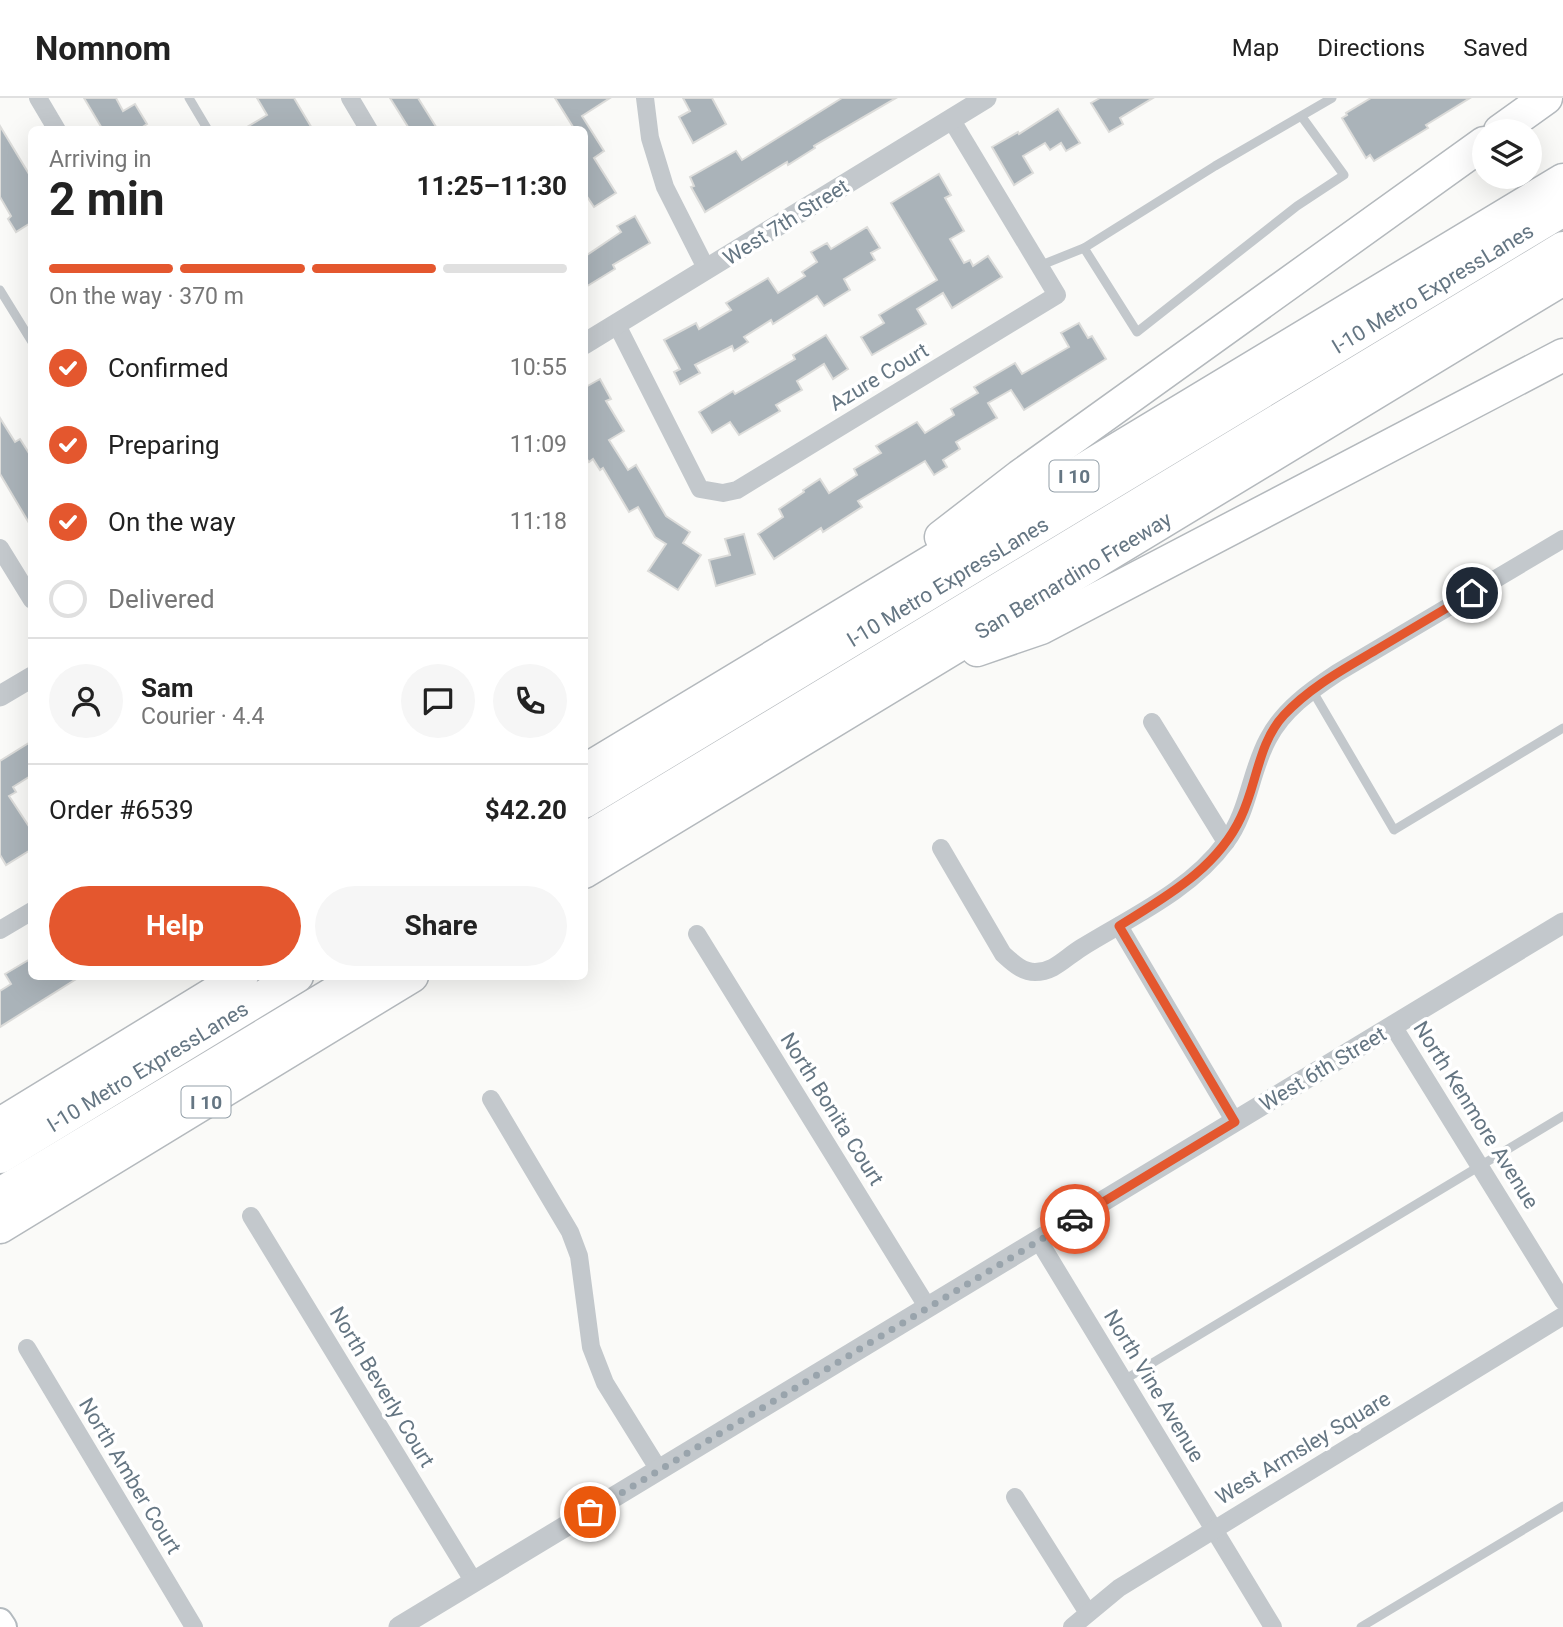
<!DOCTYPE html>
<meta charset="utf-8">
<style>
:root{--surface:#fff;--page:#f6f6f6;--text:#222;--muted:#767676;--line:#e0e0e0;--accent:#e4572e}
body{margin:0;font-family:Roboto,sans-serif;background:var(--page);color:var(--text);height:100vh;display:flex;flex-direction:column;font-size:26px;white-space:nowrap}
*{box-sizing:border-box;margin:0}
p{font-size:23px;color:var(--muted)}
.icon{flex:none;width:38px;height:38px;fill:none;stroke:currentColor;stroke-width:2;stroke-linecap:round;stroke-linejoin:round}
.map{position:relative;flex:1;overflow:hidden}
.sheet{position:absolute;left:28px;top:28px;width:560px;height:854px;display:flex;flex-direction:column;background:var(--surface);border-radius:10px;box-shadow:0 7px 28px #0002}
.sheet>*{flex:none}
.tools{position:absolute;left:1472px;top:21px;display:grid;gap:14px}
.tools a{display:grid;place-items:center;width:70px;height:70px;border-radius:50%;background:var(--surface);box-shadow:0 7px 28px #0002;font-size:35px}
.pin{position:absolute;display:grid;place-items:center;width:60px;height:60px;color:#fff;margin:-30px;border:4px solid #fff;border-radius:50%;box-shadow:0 2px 7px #0007}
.courier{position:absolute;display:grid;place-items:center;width:70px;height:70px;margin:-35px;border:5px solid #e4572e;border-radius:50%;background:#fff;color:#222;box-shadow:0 2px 9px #0007}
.head em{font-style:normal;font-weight:700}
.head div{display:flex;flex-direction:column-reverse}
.head{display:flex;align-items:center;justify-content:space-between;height:119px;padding:0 21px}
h1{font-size:46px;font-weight:700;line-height:52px}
.bar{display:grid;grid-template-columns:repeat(4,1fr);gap:10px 7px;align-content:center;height:84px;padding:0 21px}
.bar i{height:9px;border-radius:5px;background:var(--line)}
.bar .on{background:var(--accent)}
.bar p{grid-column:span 4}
.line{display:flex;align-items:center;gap:18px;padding:0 21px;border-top:2px solid var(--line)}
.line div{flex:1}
.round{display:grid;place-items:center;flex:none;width:74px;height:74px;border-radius:37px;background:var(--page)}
ol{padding:0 21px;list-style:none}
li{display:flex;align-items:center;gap:21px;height:77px}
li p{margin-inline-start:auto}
li .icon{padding:7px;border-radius:50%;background:var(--accent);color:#fff;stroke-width:4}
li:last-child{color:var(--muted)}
li i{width:38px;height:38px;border:4px solid var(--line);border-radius:50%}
.cta{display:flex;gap:14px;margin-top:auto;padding:14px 21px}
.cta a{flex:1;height:80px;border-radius:42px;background:var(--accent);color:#fff;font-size:28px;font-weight:700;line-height:80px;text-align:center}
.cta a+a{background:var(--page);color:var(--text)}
header{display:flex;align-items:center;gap:42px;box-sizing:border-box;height:98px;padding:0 35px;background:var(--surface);border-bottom:2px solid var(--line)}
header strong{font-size:33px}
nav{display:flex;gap:38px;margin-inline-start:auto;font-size:24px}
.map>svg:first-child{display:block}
</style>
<header>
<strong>Nomnom</strong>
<nav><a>Map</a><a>Directions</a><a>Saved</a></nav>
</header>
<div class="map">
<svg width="1563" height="1529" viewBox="0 0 1563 1529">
<rect width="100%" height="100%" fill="#fafaf8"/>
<g fill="#aab3b9" stroke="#dcdcda" stroke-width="2">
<path d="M84 0H116L123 13 135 6 147 26 138 32H103Z"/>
<path d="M257 0H294L313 32H242L267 17Z"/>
<path d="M390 0H418L438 32H410Z"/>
<path d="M555 0H610L582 18 604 53 594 60 616 95 594 109 584 94V32H575Z"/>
<path d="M683 0H712L726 26 693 45 679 19 690 13Z"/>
<path d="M842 0H896L814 48 815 50 788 67 787 64 705 114 691 89 694 88 690 79 736 53 742 62Z"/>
<path d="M1100 0H1153L1120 20 1123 26 1109 34 1091 5Z"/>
<path d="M1371 0H1470L1426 27 1428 30 1374 63 1370 57 1366 60 1342 20 1347 17 1346 15Z"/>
<path d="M1058 11 1080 45 1066 53 1061 45 1050 52 1045 45 1023 58 1033 75 1014 87 992 49 1018 34 1019 36Z"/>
<path d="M0 28 32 81V124L16 134 8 121 11 118 0 99Z"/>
<path d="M939 76 951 97 945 100 964 133 950 141 964 165 970 162 973 168 988 158 1002 179 952 210 943 195 917 211 926 226 872 257 861 239 884 225 879 217 937 182 891 105Z"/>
<path d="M635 118 650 145 613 167 615 171 584 190V159L621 134 617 128Z"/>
<path d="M867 129 880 150 871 155 875 162 844 181 850 192 824 208 817 198 773 226 771 222 744 239 748 244 734 253 732 248 695 267 700 275 680 286 674 274 680 271 664 242 696 225 699 231 731 212 726 205 768 180 778 195 805 178 802 174 817 164 811 154 827 145 831 151Z"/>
<path d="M1079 225 1088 240 1092 238 1106 261 1024 312 1011 292 988 305 997 320 956 344 960 351 943 362 947 369 934 377 925 363 858 403 862 409 823 434 821 430 774 461 758 436 783 419 779 411 804 394 803 392 820 381 829 395 857 377 854 371 881 355 876 348 917 324 925 335 954 317 951 311 978 295 974 289 1015 265 1022 276 1069 249 1061 235Z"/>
<path d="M826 237 848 271 833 281 824 266 797 283 802 292 776 307 780 313 739 337 730 324 712 335 699 314 733 293 735 296 795 261 793 257Z"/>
<path d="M600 281 611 301 606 303 624 333 609 342 628 372 636 367 666 418 690 434 683 445 701 457 678 492 648 473 666 446 655 439 638 409 629 414 603 370 600 372 593 361 589 364 584 357V290Z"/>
<path d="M0 320 15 344 20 341 32 360V430L0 376Z"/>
<path d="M744 436 755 476 716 488 709 462 730 457 725 441Z"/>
<path d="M32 643V677L13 689 16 694 9 698 32 733V751L6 767 0 757V663Z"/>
<path d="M32 860V878H81L0 929V893L11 886 5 876Z"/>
</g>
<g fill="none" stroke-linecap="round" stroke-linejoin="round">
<defs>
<path id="secondary" d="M0 1523 4 1529"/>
<g id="motorway">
<path d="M1500 33 1546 0"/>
<path d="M941 439 1020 378 1484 45"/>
<path d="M977 552 1041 530 1563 257"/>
<path d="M584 673 1563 82"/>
<path id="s1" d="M584 704 1563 112"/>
<path d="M584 742 1563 150"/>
<path id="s2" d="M584 774 1563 181"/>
<path d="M0 1026 242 878"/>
<path id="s3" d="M0 1059 297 878"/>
<path d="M0 1096 362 878"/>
<path d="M0 1129 412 878"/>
</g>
</defs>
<use href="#secondary" stroke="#b3babf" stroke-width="28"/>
<use href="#motorway" stroke="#b4b9bd" stroke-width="35"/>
<g stroke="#c3c8cc" stroke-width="9">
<path d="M189 0 208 32"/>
<path d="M1084 150 1137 234 1297 108 1344 77 1302 19"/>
<path d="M1039 168 1084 150 1215 68 1332 0"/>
<path d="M0 192 32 244"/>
<path d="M1312 592 1394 732 1563 630"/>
<path d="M1124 1282 1563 1018"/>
<path d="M1361 1529 1563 1408"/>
</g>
<g stroke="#c3c8cc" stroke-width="18">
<path d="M38 0 57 32"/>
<path d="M350 0 369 32"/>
<path d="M645 0 650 40 665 89 707 172"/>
<path d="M617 227 700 391 723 395 737 392 1057 197 951 21"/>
<path d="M0 450 32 502"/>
<path d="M1152 624 1226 744"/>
<path d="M941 750 1003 856C1012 864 1022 874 1035 874 1054 874 1065 860 1081 850 1131 819 1190 793 1226 744 1249 713 1250 674 1268 641 1283 612 1310 593 1337 575L1563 441"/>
<path d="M1119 828 1235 1024"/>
<path d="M0 832 32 813"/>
<path d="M697 836 928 1210"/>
<path d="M1393 928 1563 1203"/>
<path d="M491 1001 570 1134 579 1158 591 1249 605 1285 659 1372"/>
<path d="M251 1118 474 1484"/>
<path d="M1039 1143 1273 1529"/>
<path d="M27 1250 194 1529"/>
<path d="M1015 1399 1088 1515"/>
<path d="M1072 1529 1119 1490 1563 1218"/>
</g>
<g stroke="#c3c8cc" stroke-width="21">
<path d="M584 246 986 0"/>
<path d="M0 598 32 579"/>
<path d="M399 1529 1563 825"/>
</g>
<use href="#secondary" stroke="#fff" stroke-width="24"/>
<use href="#motorway" stroke="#fff" stroke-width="32"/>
</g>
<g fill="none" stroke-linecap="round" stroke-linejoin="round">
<path stroke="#99a4ac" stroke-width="7" stroke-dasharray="0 12.6" d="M590 1414 1075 1121"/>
<path stroke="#e4572e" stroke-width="9" d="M1075 1121 1235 1024 1119 828C1165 799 1217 771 1241 719 1257 686 1258 645 1284 617 1310 589 1344 571 1376 552 1408 533 1440 514 1472 495"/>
</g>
<g text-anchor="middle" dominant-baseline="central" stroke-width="7" stroke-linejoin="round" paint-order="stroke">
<g fill="#fff" stroke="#939fa8" stroke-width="2">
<rect x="1049.5" y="362.5" width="49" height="31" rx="5"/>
<rect x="181.5" y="988.5" width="49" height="31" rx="5"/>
</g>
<g font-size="19" font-weight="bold" fill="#657683">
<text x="1074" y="378">I 10</text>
<text x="206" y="1004">I 10</text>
</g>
<g font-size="21" fill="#657683" stroke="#fff">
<text transform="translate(786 124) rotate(-32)">West 7th Street</text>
<text stroke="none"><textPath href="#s1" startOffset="992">I-10 Metro ExpressLanes</textPath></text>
<text transform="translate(879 279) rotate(-31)">Azure Court</text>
<text stroke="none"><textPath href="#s2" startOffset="572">San Bernardino Freeway</textPath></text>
<text stroke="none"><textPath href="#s1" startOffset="425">I-10 Metro ExpressLanes</textPath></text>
<text stroke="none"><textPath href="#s3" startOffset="173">I-10 Metro ExpressLanes</textPath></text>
<text transform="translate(1323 971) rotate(-31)">West 6th Street</text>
<text transform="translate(832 1011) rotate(58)">North Bonita Court</text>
<text transform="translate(1476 1017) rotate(58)">North Kenmore Avenue</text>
<text transform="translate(1154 1288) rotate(59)">North Vine Avenue</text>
<text transform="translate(382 1289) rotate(59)">North Beverly Court</text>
<text transform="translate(1303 1350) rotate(-31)">West Armsley Square</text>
<text transform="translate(130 1378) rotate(59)">North Amber Court</text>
</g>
</g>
</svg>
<div class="tools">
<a><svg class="icon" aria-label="layers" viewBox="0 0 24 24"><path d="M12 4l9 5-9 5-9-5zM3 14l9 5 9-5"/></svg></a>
</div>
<div class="pin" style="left:590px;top:1414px;background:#ea580c"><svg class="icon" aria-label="bag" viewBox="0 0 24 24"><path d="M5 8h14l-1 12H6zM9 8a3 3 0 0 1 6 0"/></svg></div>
<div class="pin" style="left:1472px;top:495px;background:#1f2937"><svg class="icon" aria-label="home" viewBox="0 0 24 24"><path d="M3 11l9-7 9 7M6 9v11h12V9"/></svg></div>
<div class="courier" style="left:1075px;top:1121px"><svg class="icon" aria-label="car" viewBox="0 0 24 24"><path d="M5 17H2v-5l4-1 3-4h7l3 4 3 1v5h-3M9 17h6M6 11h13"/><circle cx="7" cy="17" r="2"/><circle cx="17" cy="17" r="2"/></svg></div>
<section class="sheet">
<div class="head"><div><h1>2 min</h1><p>Arriving in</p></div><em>11:25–11:30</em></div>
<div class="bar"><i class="on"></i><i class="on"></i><i class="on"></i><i></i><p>On the way · 370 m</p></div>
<ol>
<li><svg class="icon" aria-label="check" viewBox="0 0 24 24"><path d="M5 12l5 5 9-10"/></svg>Confirmed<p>10:55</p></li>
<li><svg class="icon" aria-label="check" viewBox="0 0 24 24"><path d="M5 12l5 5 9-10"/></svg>Preparing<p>11:09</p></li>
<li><svg class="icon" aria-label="check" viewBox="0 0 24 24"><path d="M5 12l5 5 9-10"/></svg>On the way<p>11:18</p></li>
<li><i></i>Delivered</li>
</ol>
<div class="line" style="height:126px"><a class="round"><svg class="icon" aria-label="person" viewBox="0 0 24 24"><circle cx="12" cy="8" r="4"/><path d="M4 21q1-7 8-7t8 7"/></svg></a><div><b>Sam</b><p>Courier · 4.4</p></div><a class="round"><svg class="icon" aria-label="chat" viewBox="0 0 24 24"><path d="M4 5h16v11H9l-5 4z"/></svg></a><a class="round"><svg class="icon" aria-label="phone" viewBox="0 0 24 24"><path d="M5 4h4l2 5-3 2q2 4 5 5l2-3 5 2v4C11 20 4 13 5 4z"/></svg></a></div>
<div class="line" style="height:91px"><div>Order #6539</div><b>$42.20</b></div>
<div class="cta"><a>Help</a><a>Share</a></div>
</section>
</div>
